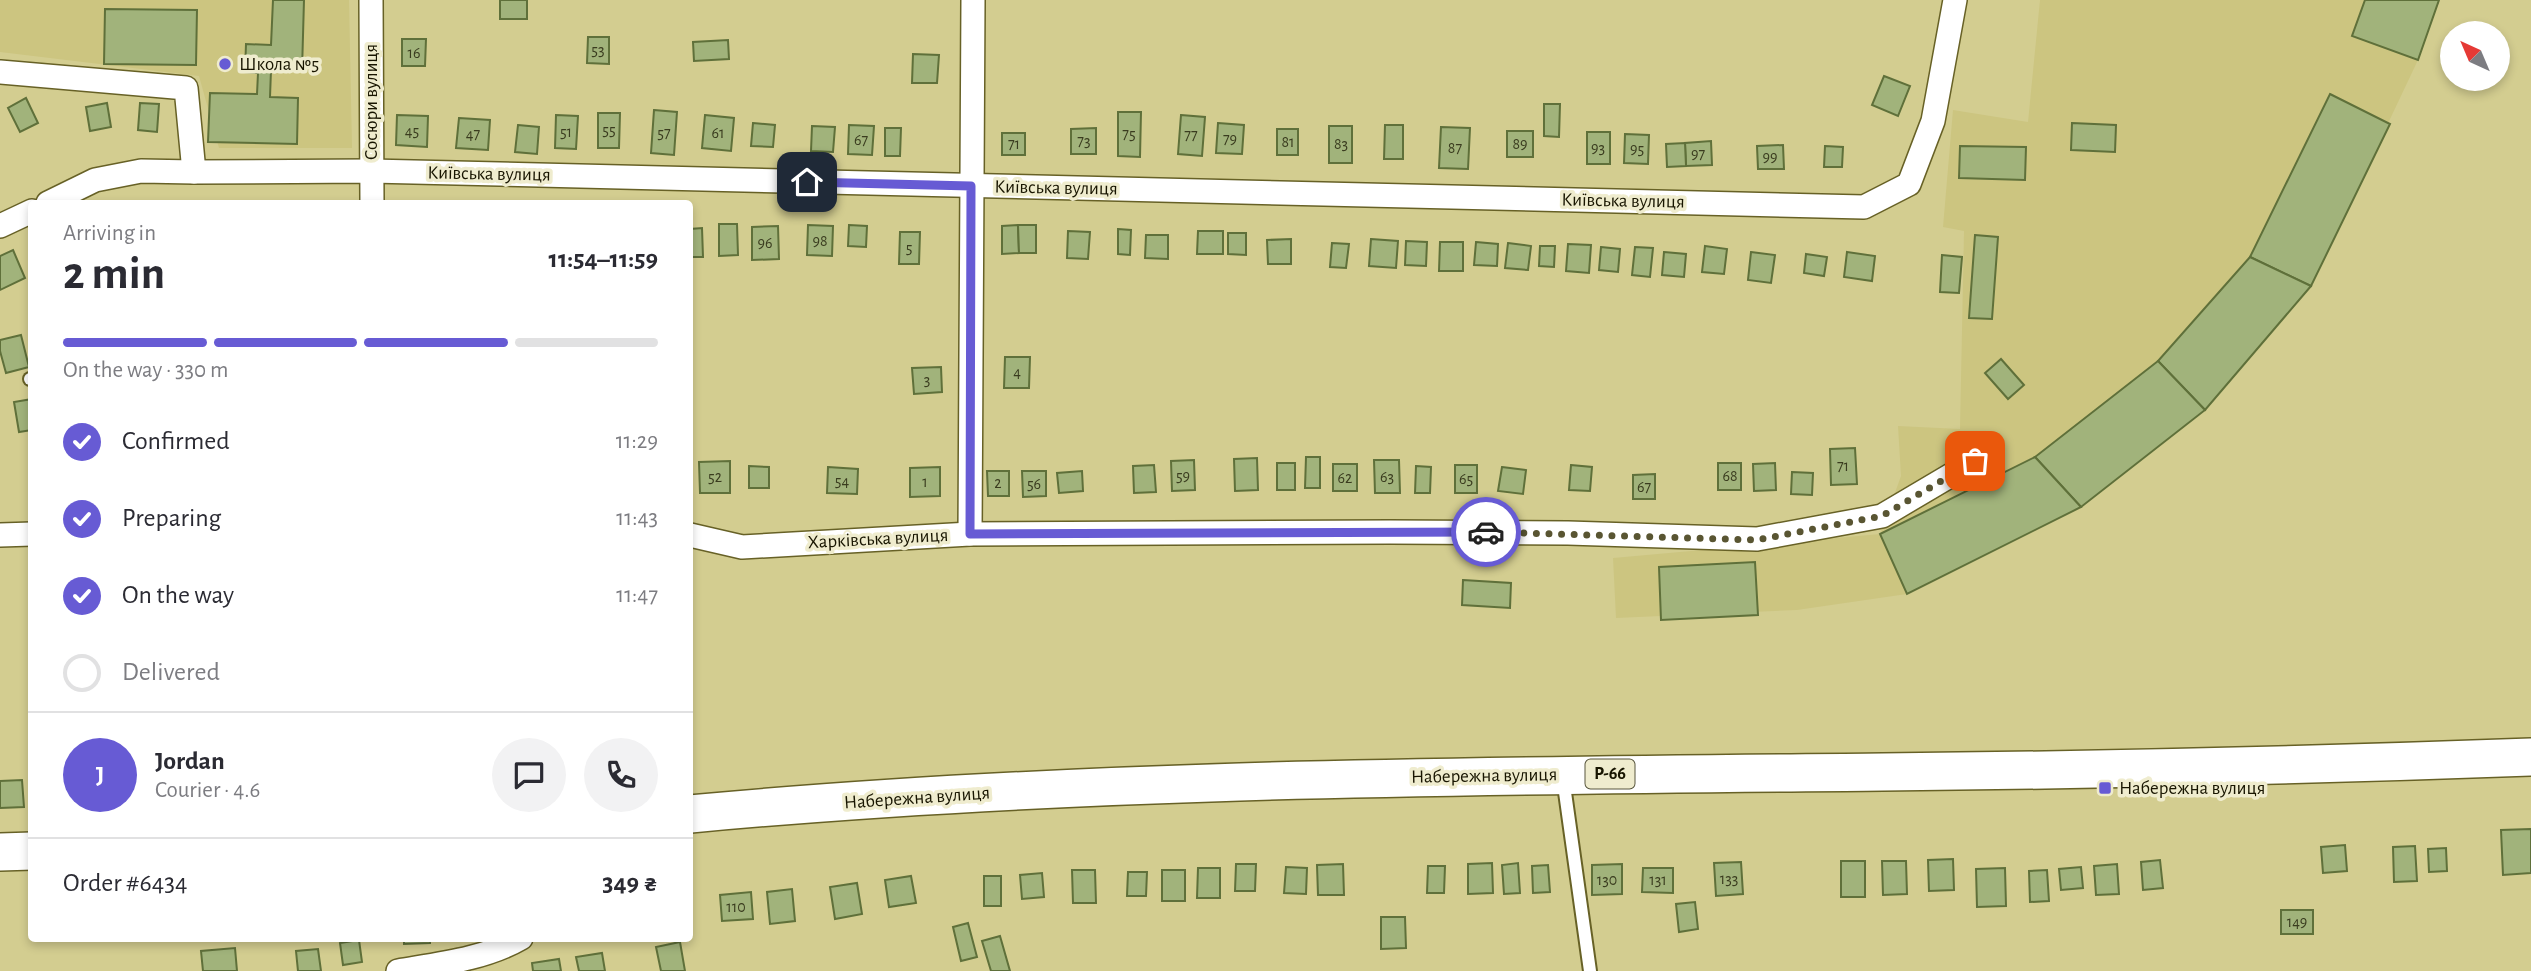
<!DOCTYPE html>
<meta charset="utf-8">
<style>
:root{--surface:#fff;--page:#f2f2f3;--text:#2b2b33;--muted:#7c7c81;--line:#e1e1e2;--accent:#675bd4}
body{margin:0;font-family:"Alegreya Sans",sans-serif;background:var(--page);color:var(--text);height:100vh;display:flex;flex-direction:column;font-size:26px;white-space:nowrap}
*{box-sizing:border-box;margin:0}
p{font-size:23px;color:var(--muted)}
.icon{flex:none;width:38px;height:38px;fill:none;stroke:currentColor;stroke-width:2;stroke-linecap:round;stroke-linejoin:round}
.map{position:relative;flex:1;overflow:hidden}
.sheet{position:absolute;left:28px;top:200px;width:665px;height:742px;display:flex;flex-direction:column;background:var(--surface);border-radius:7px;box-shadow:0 4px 10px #0003}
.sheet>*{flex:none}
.needle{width:46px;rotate:316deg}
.fabs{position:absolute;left:2440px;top:21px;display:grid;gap:14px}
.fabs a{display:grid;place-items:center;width:70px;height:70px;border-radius:50%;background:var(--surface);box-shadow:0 4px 10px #0003;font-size:35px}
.pin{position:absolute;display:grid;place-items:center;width:60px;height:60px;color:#fff;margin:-30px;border-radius:14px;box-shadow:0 4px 10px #0006}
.courier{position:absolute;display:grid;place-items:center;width:70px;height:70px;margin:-35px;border:5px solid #675bd4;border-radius:50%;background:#fff;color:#222;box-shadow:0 2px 9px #0007}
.summary em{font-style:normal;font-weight:600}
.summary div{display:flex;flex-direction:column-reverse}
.summary{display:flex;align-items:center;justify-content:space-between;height:119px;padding:0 35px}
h1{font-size:46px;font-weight:600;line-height:52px}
.bar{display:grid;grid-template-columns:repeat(4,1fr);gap:10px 7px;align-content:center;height:84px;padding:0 35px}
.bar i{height:9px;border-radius:5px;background:var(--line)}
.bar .selected{background:var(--accent)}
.bar p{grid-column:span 4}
.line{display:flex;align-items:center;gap:18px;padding:0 35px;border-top:2px solid var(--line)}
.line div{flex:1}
.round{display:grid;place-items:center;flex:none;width:74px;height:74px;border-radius:37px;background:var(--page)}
ol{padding:0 35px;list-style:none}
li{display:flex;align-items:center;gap:21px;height:77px}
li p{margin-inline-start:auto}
li .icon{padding:7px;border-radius:50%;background:var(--accent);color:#fff;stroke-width:4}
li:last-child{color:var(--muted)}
li i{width:38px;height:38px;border:4px solid var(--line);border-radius:50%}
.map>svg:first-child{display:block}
</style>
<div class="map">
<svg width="2531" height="971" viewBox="0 0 2531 971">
<rect width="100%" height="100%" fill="#d3cd90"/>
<g fill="#ccc580">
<path d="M0 0H349L352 148H219L199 76 0 52Z"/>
<path d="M2040 0H2439L2418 60 2311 286 2205 410 2081 507 1907 594 1797 610 1616 618 1613 558 1880 534 1901 476 1898 426 1960 429 1964 231 1943 227 1953 110 2028 122Z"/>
</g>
<g fill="#a1b37b" stroke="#5f703a" stroke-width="2">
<path d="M273 0H304L302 71 271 70 270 97 298 98 297 144 208 142 210 93 257 94 258 73 245 72 246 44 271 45Z"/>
<rect x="500" y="0" width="27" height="19"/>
<path d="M2365 0H2439L2418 60 2352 36Z"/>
<path d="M105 9 197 10 196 65 104 64Z"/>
<path d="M588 37H609V64L587 63Z"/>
<path d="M402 39H426L425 66H402Z"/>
<path d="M728 40 729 59 694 61 693 42Z"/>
<path d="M913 54 939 55 937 83H912Z"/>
<path d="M1884 76 1910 86 1898 116 1872 105Z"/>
<path d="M2330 94 2390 124 2311 286 2250 257Z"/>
<path d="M26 98 38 123 20 132 8 108Z"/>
<path d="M107 103 111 127 90 131 86 107Z"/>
<path d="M140 103 159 104 157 132 138 130Z"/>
<path d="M1544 104H1560L1559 137 1544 136Z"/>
<path d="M654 110 677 112 674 155 651 153Z"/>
<path d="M1118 112H1141L1140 157 1118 156Z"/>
<path d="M598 113H620L619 148H598Z"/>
<path d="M397 115 428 116 427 147 396 145Z"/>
<path d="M556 115 578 116 576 149 555 148Z"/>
<path d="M705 115 734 118 731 151 702 148Z"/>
<path d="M1181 115 1205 117 1202 156 1178 154Z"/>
<path d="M459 118 490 120 488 150 456 148Z"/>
<path d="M753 123 775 125 773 147 751 146Z"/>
<path d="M1218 123 1244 125 1242 154 1216 153Z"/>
<path d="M2072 123 2116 125 2115 152 2071 150Z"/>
<path d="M518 125 539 127 537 154 515 152Z"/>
<path d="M849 125 874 126 872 155 848 154Z"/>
<path d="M1385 125H1403V159H1384Z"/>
<path d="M812 126 835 127 833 152 811 151Z"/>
<rect x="1329" y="126" width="23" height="37"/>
<path d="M1441 127 1470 128 1468 169 1439 168Z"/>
<path d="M885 128H901L900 156H885Z"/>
<path d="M1096 128V154H1071V129Z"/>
<rect x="1277" y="129" width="21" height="26"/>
<rect x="1507" y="131" width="26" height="26"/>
<rect x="1587" y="132" width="23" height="32"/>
<rect x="1002" y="133" width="23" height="22"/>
<path d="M1625 134 1649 135 1648 164 1624 163Z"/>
<path d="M1711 141 1712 165 1686 166 1685 143Z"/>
<path d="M1685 143 1686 166 1667 167 1666 144Z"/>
<path d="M1783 145 1784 169H1758L1757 146Z"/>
<path d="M1825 146 1843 147 1842 167H1824Z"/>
<path d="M1960 146 2026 147 2025 180 1959 178Z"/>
<path d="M719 224H737L738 255 719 256Z"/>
<path d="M808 225 833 226 832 256 807 255Z"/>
<path d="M849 225 867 226 866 247 848 246Z"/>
<path d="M1018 225 1019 253 1002 254V226Z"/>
<path d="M1018 225H1036V253H1019Z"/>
<path d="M778 226 779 259 752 260V227Z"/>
<path d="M702 228 703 257H690V229Z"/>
<path d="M1118 229 1131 230 1130 255 1118 254Z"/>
<path d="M1068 231 1090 232 1088 259 1067 258Z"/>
<path d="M1198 231H1223V254H1197Z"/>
<path d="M900 232H920L919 264H899Z"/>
<path d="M1228 233H1246V255L1228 254Z"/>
<path d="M1146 235H1168V259L1145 258Z"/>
<path d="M1975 235 1998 237 1992 319 1969 318Z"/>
<path d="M1291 239V264H1268L1267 240Z"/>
<path d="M1371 239 1398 241 1396 268 1369 266Z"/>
<path d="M1406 241 1427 242 1426 266 1405 265Z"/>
<path d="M1440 242H1463V271H1439Z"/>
<path d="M1476 242 1498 244 1497 266 1474 265Z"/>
<path d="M1332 243 1349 244 1346 268 1330 267Z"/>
<path d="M1508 243 1531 246 1528 270 1505 268Z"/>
<path d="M1568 244 1591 245 1589 273 1566 271Z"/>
<path d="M1540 246H1555L1554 267 1539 266Z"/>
<path d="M1705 246 1727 249 1724 274 1702 272Z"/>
<path d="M1601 247 1620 249 1618 272 1599 270Z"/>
<path d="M1635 247 1653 248 1650 277 1632 275Z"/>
<path d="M13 250 25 278 0 290V256Z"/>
<path d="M1664 252 1686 254 1684 277 1662 275Z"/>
<path d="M1751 252 1775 255 1771 283 1748 280Z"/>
<path d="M1847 252 1875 256 1872 281 1844 277Z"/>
<path d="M1806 254 1827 257 1824 276 1804 273Z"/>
<path d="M1942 255 1962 257 1959 293 1940 292Z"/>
<path d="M2250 257 2311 286 2205 410 2158 361Z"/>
<path d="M21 335 29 367 6 373 0 351V340Z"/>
<path d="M1005 357H1030L1029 388H1004Z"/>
<path d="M2001 359 2024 385 2008 399 1985 373Z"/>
<path d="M2158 361 2205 410 2081 507 2035 457Z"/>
<path d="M941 367 942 392 914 394 912 368Z"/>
<path d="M32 399V430L19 432 14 402Z"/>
<path d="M1855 448 1857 484 1831 485 1830 449Z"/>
<path d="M1306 457H1320V488H1305Z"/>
<path d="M2035 457 2081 507 1907 594 1880 534Z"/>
<path d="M1257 458 1258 490 1235 491 1234 459Z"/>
<path d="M1194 460 1195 490 1172 491 1171 461Z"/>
<path d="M1374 460H1399L1400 493H1375Z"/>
<path d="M730 461V493H700L699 462Z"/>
<rect x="1277" y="463" width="18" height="27"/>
<rect x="1718" y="463" width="23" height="27"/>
<path d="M1775 463 1776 490 1754 491 1753 464Z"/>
<rect x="1333" y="464" width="24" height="27"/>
<path d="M1154 465 1156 492 1134 493 1133 466Z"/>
<rect x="1455" y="465" width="22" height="28"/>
<path d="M1571 465 1592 467 1590 491 1569 490Z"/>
<path d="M749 466 769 467V488H749Z"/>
<path d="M1416 466 1431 467 1430 493H1415Z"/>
<path d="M828 467 858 469 857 494 827 493Z"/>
<path d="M940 467V496L910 497V468Z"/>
<path d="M1502 467 1526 470 1523 494 1498 491Z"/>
<path d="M987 471H1009V496H988Z"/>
<path d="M1022 471H1046V496L1023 497Z"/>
<path d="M1082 471 1083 491 1059 493 1057 473Z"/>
<path d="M1792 472 1813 473 1812 495 1791 494Z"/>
<path d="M1655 474V499H1633V475Z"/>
<path d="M1755 562 1758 615 1661 620 1659 567Z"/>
<path d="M1463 580 1511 583 1510 608 1462 605Z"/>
<path d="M22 780 24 807 0 808V781Z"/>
<path d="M2531 829V873L2503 875 2501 830Z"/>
<path d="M2345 845 2347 871 2323 873 2321 847Z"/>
<path d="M2415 846 2417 881 2394 882 2393 847Z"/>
<path d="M2446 848 2447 871 2429 872 2428 849Z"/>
<path d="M1953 859 1954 890 1929 891 1928 860Z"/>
<path d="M2160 860 2163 888 2143 890 2141 862Z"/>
<rect x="1841" y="861" width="24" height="36"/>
<path d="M1882 861H1906L1907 894 1883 895Z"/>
<path d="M1741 862 1743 894 1716 896 1714 863Z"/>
<path d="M1492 863 1493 893 1468 894V864Z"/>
<path d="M1518 863 1520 893 1504 894 1502 865Z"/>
<path d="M1236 864H1256L1255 891H1235Z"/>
<path d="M1343 864 1344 895H1318L1317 865Z"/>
<path d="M1622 864V894L1592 895V865Z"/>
<path d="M2117 864 2119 894 2096 895 2094 866Z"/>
<path d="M1548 865 1550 892 1533 893 1532 866Z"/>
<path d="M1428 866H1445L1444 893H1427Z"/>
<path d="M1286 867 1307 868 1306 894 1284 893Z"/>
<path d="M2081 867 2083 888 2061 890 2059 869Z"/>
<path d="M1198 868H1220V898H1197Z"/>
<path d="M1643 868H1673V893L1642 892Z"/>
<path d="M2005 868 2006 906 1977 907 1976 869Z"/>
<path d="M1072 870H1095L1096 903H1073Z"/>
<rect x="1162" y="870" width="23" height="31"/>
<path d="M2047 870 2049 901 2030 902 2029 871Z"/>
<path d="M1128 872H1147L1146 896H1127Z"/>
<path d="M1042 873 1044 897 1022 899 1020 875Z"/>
<path d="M911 876 916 903 889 907 885 880Z"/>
<rect x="984" y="876" width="17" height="30"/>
<path d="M857 883 862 914 835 919 830 887Z"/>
<path d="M792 889 795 921 770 924 767 892Z"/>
<path d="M751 892 753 919 722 921 720 895Z"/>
<path d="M1695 902 1698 929 1679 932 1676 904Z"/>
<rect x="2281" y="910" width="32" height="24"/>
<path d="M1381 917H1405L1406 948 1381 949Z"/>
<path d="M968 923 977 957 961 961 953 927Z"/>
<path d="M1000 936 1010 971H991L982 941Z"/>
<path d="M404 938H430V943L404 944Z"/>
<path d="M359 940 362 962 343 965 340 943Z"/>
<path d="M680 942 685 971H661L656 947Z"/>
<path d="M235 948 237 971H203L201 951Z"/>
<path d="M318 949 321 971H298L296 951Z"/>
<path d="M602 953 605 971H579L576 957Z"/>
<path d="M559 959 561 971H533L532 963Z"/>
</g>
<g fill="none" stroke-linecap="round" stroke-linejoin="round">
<defs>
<g id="lane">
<path d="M30 379H32"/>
<path d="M1563 778 1590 971"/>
</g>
<g id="street">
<path d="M371 0 372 203"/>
<path d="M0 72 186 88 194 172 371 171 1864 207 1909 184 1933 121 1955 0"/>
<path d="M48 203 95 180 141 171 194 172"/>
<path d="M0 226 32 211"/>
<path d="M970 534 973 0"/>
<path d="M0 535 32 534"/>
<path d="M690 535 742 547 970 534 1390 532 1568 533 1757 539 1882 516 1975 461"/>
<path d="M398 971C439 964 485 959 521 938"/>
</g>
<g id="primary">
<path d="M690 814C1086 777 1485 776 1883 772 2099 770 2315 765 2531 757"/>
<path d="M0 852 32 851"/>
</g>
</defs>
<use href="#lane" stroke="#676126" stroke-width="16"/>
<use href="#street" stroke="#676126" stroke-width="26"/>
<use href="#primary" stroke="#676126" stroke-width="40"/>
<use href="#lane" stroke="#fff" stroke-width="12"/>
<use href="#street" stroke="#fff" stroke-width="23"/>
<use href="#primary" stroke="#fff" stroke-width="37"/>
</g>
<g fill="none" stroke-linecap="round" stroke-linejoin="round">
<path stroke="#595532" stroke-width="7" stroke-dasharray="0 12.6" d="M1486 532 1757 540 1882 516 1975 461"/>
<path stroke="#675bd4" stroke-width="9" d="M807 182 971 186 970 534 1486 532"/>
</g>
<g fill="#675bd4" stroke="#efecce" stroke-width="2.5">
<circle cx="225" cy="64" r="7"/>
<rect x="2098" y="781" width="14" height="14" rx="3.5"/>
</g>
<g text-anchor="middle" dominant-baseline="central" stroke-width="7" stroke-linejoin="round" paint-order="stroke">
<g font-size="16" fill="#3a3c1f">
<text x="598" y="50">53</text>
<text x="414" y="53">16</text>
<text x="609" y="130">55</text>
<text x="412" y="131">45</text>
<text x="566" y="132">51</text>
<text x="664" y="133">57</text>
<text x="718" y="133">61</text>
<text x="473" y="134">47</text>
<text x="1129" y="134">75</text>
<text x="1191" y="135">77</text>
<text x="1230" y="139">79</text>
<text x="861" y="140">67</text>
<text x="1084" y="141">73</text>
<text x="1288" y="142">81</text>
<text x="1014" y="144">71</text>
<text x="1341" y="144">83</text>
<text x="1520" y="144">89</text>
<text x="1455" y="148">87</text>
<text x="1598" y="148">93</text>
<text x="1637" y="149">95</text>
<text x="1698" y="154">97</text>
<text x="1770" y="157">99</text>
<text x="820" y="241">98</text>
<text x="765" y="243">96</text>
<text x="909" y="248">5</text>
<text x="1017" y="372">4</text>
<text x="927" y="380">3</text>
<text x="1843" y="466">71</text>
<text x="1183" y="476">59</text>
<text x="1730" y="476">68</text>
<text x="715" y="477">52</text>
<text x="1387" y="477">63</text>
<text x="1345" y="478">62</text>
<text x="1466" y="479">65</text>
<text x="842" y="481">54</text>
<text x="925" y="482">1</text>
<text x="998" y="483">2</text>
<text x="1034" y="484">56</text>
<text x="1644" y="487">67</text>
<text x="1729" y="879">133</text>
<text x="1607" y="880">130</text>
<text x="1658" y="880">131</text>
<text x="736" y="907">110</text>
<text x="2297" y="922">149</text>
</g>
<rect fill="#efecce" stroke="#58563e" stroke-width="2" x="1585.5" y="759.5" width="49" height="29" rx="5"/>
<g font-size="18" font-weight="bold" fill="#181500">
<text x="1610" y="774">Р-66</text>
</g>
<g font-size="19" fill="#181500" stroke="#efecce" text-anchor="start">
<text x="239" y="64">Школа №5</text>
<text x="2119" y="788">Набережна вулиця</text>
</g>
<g font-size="19" fill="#181500" stroke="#efecce">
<text transform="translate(371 102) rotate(-90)">Сосюри вулиця</text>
<text transform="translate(489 174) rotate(1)">Київська вулиця</text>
<text transform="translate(1056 188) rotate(1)">Київська вулиця</text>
<text transform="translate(1623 201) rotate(1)">Київська вулиця</text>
<text transform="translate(878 539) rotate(-3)">Харківська вулиця</text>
<text transform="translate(1484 776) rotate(-1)">Набережна вулиця</text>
<text transform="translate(917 798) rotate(-4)">Набережна вулиця</text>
</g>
</g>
</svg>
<div class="fabs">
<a><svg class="needle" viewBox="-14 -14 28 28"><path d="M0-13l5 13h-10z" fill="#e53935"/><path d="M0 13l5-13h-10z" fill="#7c7c81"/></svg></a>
</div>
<div class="pin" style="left:1975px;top:461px;background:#ea580c"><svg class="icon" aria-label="bag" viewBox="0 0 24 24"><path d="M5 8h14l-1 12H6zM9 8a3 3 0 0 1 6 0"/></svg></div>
<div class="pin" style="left:807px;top:182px;background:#1f2937"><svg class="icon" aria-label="home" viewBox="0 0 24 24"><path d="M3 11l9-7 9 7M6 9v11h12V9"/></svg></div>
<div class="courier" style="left:1486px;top:532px"><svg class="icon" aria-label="car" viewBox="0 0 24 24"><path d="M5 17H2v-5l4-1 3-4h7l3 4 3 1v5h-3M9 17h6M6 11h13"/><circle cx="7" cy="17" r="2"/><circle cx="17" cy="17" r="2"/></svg></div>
<section class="sheet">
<div class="summary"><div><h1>2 min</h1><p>Arriving in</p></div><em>11:54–11:59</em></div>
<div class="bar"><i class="selected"></i><i class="selected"></i><i class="selected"></i><i></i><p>On the way · 330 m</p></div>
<ol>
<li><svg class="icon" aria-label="check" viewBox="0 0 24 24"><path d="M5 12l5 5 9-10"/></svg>Confirmed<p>11:29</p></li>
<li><svg class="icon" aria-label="check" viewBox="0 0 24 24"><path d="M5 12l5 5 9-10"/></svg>Preparing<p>11:43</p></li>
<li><svg class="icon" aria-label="check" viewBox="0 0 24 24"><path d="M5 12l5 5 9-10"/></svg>On the way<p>11:47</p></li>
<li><i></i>Delivered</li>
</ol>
<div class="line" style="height:126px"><b class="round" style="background:var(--accent);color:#fff">J</b><div><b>Jordan</b><p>Courier · 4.6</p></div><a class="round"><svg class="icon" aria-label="chat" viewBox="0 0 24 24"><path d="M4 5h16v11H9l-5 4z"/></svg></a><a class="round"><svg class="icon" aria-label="phone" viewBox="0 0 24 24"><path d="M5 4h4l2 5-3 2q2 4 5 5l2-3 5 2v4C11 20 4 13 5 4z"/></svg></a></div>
<div class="line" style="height:91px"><div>Order #6434</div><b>349 ₴</b></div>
</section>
</div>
